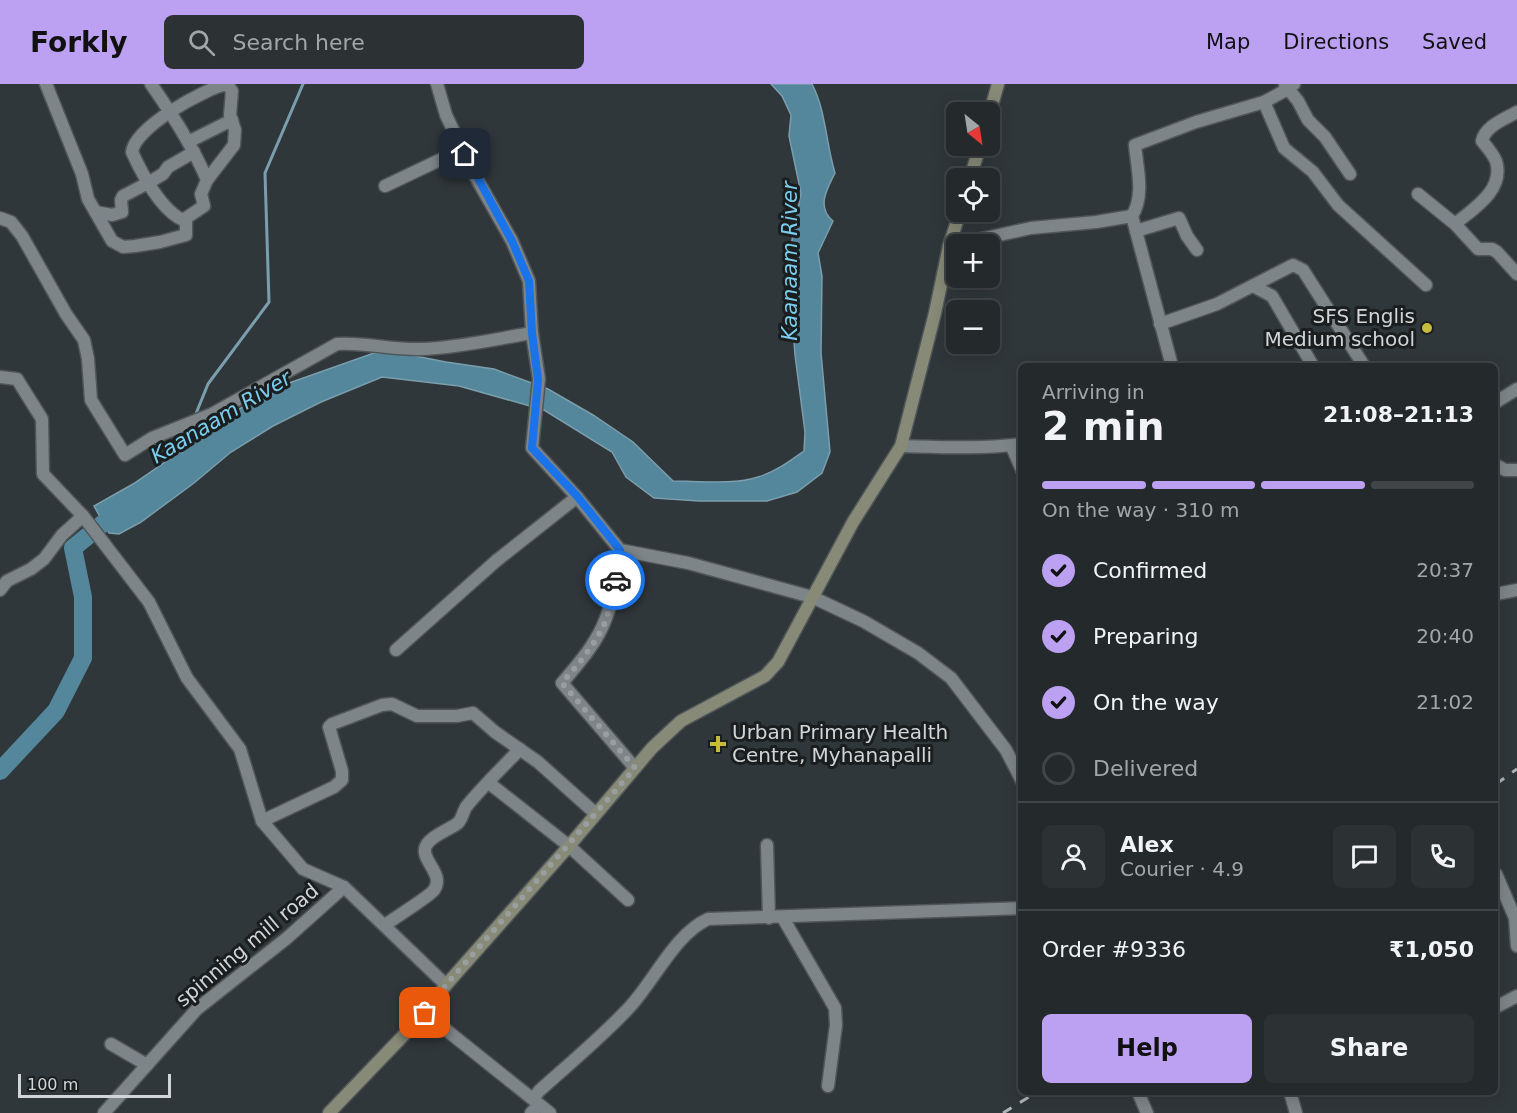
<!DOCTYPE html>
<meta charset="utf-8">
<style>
:root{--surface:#24292c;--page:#2c3134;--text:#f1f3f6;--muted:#a3a6a9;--line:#414548;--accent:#bca0f2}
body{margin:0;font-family:"DejaVu Sans",sans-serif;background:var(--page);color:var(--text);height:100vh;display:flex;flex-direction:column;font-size:22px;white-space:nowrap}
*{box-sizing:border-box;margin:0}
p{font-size:20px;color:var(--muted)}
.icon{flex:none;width:33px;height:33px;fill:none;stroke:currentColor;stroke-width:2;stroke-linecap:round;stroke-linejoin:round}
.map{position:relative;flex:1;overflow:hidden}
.sheet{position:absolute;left:1018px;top:279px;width:480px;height:732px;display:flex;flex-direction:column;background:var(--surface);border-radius:9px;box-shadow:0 3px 15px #0003,0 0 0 2px var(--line)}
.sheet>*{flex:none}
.needle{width:39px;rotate:150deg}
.buttons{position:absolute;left:946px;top:18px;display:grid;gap:12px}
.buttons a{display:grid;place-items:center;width:54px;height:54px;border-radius:9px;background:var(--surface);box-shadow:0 3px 15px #0003,0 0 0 2px var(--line);font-size:30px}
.scale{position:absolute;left:18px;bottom:15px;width:153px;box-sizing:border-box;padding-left:6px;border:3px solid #d1d5d7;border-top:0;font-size:16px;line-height:21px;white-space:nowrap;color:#d1d5d7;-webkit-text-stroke:4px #1a1e1f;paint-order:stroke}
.pin{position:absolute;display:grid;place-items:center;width:51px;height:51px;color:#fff;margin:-26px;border-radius:12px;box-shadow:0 3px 9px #0006}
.courier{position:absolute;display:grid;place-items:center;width:60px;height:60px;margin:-30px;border:4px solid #1a73e8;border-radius:50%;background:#fff;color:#222;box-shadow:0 2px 8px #0007}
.headline em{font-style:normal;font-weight:600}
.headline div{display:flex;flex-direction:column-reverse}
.headline{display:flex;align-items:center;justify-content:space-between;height:102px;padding:0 24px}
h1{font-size:39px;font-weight:600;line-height:45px}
.bar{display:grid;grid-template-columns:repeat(4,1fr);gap:9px 6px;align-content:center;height:72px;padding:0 24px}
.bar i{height:8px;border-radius:4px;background:var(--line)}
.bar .on{background:var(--accent)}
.bar p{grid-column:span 4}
.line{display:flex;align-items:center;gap:15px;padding:0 24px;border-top:2px solid var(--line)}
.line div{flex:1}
.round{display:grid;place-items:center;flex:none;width:63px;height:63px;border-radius:9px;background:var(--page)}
ol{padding:0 24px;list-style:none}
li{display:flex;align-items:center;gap:18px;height:66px}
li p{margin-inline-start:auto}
li .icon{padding:6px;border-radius:50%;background:var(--accent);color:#111;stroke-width:4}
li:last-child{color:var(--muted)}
li i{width:33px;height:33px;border:3px solid var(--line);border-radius:50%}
.primary-button{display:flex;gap:12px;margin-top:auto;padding:12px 24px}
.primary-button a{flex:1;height:69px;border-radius:9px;background:var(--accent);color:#111;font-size:24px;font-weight:600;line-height:69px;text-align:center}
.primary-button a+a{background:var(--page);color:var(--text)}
header{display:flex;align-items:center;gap:36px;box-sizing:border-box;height:84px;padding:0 30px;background:var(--accent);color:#111}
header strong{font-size:28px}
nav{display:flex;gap:33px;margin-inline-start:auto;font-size:21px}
.search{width:420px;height:54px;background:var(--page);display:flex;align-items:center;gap:15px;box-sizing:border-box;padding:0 21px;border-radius:9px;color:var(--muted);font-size:22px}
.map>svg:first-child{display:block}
</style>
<header>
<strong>Forkly</strong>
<div class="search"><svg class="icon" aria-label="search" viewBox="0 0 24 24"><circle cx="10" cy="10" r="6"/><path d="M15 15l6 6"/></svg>Search here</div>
<nav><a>Map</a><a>Directions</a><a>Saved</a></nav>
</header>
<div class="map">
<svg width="1517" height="1029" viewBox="0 0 1517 1029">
<rect width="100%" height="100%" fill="#30373a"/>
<path fill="#54879b" stroke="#7a9ead" stroke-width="1.5" d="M771 0H812C826 27 826 60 835 89 827 105 816 123 833 137L818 169 822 192 821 269 830 368 822 389 797 408 767 417H699L654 414 626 393 612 368 544 326 459 302 382 293 321 318 273 342 231 368 194 399 141 438 119 450 109 449 94 422 133 400 200 354 234 328 275 304 374 269 405 270 446 278 494 285 548 305 593 331 633 358 673 397C697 397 735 401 758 393 775 388 790 377 804 367L805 348 795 271 788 177 801 109 789 52 791 31 782 12Z"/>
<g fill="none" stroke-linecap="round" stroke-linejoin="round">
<g stroke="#7a9ead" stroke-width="3">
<path d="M195 332 208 300 269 218 265 89 303 0"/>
<path d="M182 368 191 344"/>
</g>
<path stroke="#54879b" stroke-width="18" d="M0 687 56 627 83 574V513L73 464 122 424"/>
<defs>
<g id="street">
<path d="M46 0 82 90 88 115 112 157 123 163 135 162 160 158 186 151V134L204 122 201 110 207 96C193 62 172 30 151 0"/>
<path d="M437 0 446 31 474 90 512 157 529 197 532 249 539 295 532 364 577 413 620 466 688 479 812 513 863 537 918 569 951 594 1006 666 1022 697"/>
<path d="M1294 0 1288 5 1264 18 1284 64 1313 88 1338 121 1426 201"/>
<path d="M1285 1 1298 17 1308 36 1325 53 1350 90"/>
<path d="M188 58 232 36"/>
<path d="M385 102 446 73 465 70"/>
<path d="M1418 110 1455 140 1478 165H1492L1497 168 1517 190"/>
<path d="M96 128 112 131 122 128 121 116 123 112 148 99 163 90 168 83 194 68"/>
<path d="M0 134 11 138 22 152 66 230 84 256 88 275 91 316 125 371 152 354 212 330 337 260C365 258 392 266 421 265 457 264 495 255 532 249"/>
<path d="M185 137C162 128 142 90 132 68 135 43 204 5 227 0L232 7 230 31 235 46 234 61 207 96"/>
<path d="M1455 140C1473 125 1505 106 1496 77 1493 70 1487 63 1482 57 1485 42 1505 35 1517 28"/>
<path d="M1136 147 1179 134 1187 152 1197 166"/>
<path d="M949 162 1031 144 1096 138 1132 132"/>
<path d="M1253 202 1272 212 1313 282"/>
<path d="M1160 240 1217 220 1293 181 1303 186 1364 282"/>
<path d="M1172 282 1132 132C1145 111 1137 84 1135 61L1196 38 1264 18"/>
<path d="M0 293 17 295 42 335 43 390 83 432 149 518 187 594 240 665 262 737 303 785 344 803 446 901"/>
<path d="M1496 318 1517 305"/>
<path d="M901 362C941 363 982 365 1022 360"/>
<path d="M1012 363 1022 386"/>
<path d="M1496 381 1505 386H1517"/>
<path d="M620 466C617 488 614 513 606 534 597 559 579 579 562 599L635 684"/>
<path d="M0 506 7 497 31 485 44 475 62 451 83 432"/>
<path d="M1496 510 1517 506"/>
<path d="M396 566 496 477 577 413"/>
<path d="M489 699 569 762 628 816"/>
<path d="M262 737 334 703 342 696V687L329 643 332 640 382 621 392 620 417 632H457L473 629 495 648 538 678 596 730"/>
<path d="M767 761 769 834"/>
<path d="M1496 790 1515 834 1517 862"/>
<path d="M783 834 835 924 836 941 828 1002"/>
<path d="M385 841C394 834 429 813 434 806 446 789 417 775 427 760 434 750 449 746 458 739 462 735 463 728 466 723 482 703 502 684 520 665"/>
<path d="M1496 923 1517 912"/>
<path d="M425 929 550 1029"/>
<path d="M111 960 147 981"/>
<path d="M1138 1008 1147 1029"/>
<path d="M1290 1008 1296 1029"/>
<path d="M533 1015 539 1007C568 981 598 956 625 928 652 902 673 851 708 835L1022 824"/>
<path d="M104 1029 197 925 287 854 344 803"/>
<path d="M531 1029 539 1021"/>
</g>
<g id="secondary">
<path d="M990 28 998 0"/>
<path d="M970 94 980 62"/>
<path d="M329 1029 425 929 446 901 569 762 652 664 681 637 765 592 778 578 853 438 901 362 935 229 949 162 960 128"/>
</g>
</defs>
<use href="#street" stroke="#505558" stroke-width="15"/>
<use href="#secondary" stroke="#505558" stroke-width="15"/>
<use href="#street" stroke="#7d8589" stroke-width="12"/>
<use href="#secondary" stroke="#868a76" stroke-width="12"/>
<g stroke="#afb4b6" stroke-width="3" stroke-dasharray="10 10" stroke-linecap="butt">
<path d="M1496 700 1517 685"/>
<path d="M1003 1029 1037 1008"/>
</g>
</g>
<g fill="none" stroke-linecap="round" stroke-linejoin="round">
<path stroke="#999ea0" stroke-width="6" stroke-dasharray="0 10.8" d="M425 929 446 901 635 684 562 599C579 579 598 558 607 533 611 521 612 509 615 496"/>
<path stroke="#1a73e8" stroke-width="8" d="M465 70 512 157 529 197 532 249 538 296 532 364 577 412 620 466 615 496"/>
</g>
<g fill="#c7bb3c" stroke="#1a1e1f" stroke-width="2">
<circle cx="1427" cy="244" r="6"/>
<path d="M715 651h6v6h6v6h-6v6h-6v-6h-6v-6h6z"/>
</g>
<g text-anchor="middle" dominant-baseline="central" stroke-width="6" stroke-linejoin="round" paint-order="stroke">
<g font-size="20" fill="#d1d5d7" stroke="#1a1e1f" text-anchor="end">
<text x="1415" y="232">SFS Englis<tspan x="1415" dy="23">Medium school</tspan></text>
<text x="732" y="648" text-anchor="start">Urban Primary Health<tspan x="732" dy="23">Centre, Myhanapalli</tspan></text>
</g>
<g font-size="20" fill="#d1d5d7" stroke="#1a1e1f">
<text transform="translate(247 861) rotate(-40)">spinning mill road</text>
</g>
<g font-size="21" font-style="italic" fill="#7acded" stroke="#1a1e1f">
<text transform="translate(790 177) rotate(-90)">Kaanaam River</text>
<text transform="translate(221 333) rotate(-31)">Kaanaam River</text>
</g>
</g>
</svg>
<div class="buttons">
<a><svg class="needle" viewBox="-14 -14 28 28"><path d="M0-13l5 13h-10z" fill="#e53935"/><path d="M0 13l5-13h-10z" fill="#a3a6a9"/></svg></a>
<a><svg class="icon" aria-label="locate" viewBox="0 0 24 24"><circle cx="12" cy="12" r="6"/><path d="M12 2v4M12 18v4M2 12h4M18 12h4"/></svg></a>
<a>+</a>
<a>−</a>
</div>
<div class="scale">100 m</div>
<div class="pin" style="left:425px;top:929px;background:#ea580c"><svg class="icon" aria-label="bag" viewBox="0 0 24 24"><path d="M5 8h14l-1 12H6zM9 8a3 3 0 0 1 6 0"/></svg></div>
<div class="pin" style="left:465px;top:70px;background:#1f2937"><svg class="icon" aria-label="home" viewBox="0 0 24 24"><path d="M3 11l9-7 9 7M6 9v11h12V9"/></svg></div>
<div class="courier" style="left:615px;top:496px"><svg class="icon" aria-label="car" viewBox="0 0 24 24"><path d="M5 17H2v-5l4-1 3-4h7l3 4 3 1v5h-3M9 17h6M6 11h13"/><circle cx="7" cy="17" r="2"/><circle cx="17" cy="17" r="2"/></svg></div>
<section class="sheet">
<div class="headline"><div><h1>2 min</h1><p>Arriving in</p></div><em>21:08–21:13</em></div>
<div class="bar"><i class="on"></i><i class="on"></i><i class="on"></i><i></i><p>On the way · 310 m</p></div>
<ol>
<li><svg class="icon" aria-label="check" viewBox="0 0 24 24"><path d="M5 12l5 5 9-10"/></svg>Confirmed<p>20:37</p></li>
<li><svg class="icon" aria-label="check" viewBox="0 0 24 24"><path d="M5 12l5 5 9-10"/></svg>Preparing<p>20:40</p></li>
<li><svg class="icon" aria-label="check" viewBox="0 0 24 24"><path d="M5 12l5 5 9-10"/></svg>On the way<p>21:02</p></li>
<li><i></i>Delivered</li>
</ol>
<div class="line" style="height:108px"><a class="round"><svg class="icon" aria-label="person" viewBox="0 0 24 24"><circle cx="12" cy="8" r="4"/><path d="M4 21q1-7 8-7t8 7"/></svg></a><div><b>Alex</b><p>Courier · 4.9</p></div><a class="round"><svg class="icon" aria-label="chat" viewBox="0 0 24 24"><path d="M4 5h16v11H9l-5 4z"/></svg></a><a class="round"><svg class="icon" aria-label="phone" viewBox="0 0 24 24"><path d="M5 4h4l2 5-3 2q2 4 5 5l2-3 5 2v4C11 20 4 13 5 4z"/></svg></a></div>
<div class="line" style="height:78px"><div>Order #9336</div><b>₹1,050</b></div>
<div class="primary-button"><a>Help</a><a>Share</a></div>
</section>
</div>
